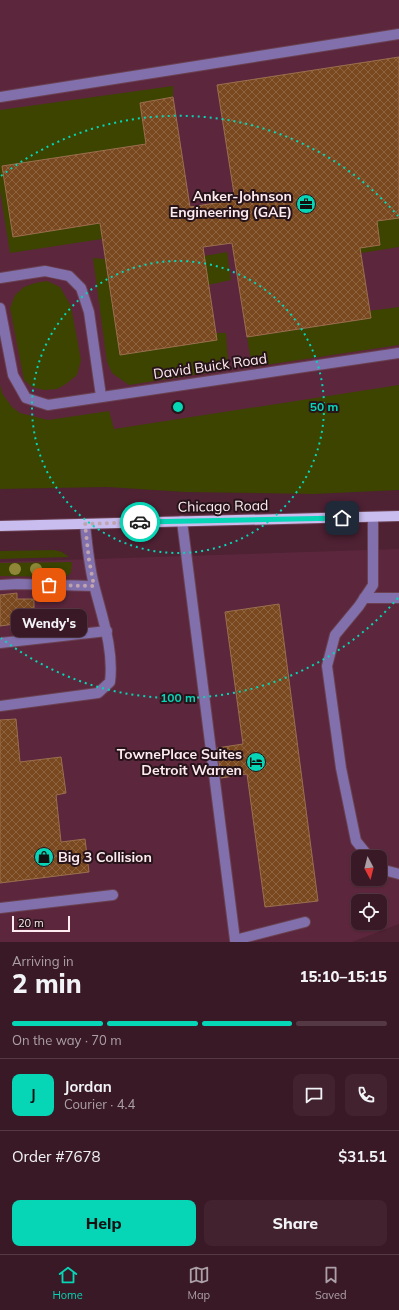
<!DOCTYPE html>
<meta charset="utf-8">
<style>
:root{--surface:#3a1926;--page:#41222e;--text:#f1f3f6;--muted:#aba0a7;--line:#543843;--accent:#06d5b6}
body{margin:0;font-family:Mulish,sans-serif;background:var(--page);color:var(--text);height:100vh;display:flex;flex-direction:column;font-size:15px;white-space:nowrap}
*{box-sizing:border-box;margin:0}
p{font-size:13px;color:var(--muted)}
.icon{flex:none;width:22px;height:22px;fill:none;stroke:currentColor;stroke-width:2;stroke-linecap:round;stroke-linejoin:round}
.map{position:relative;height:942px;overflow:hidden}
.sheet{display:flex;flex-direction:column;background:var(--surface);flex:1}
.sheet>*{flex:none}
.needle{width:26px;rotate:173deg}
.tools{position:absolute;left:351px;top:850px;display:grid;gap:8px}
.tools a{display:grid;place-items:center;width:36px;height:36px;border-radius:8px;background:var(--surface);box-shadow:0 1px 3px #0004,0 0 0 1px var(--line);font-size:20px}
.scale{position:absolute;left:12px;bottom:10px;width:58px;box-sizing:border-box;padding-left:4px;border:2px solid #fdebf0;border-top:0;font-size:11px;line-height:14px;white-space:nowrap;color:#fdebf0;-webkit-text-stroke:3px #27131a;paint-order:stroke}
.pin{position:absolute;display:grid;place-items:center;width:34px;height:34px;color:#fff;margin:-17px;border-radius:8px;box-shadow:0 2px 6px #0006}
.courier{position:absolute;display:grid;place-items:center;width:40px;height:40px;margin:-20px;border:3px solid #06d5b6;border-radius:50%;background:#fff;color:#222;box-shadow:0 1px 5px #0007}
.bubble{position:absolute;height:28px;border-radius:8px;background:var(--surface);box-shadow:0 1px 3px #0004,0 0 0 1px var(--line);font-size:13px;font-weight:800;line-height:28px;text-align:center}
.headline em{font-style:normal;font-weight:800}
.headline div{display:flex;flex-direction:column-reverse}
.headline{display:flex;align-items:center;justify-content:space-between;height:68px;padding:0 12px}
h1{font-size:26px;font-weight:800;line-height:30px}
.bar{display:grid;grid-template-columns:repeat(4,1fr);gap:6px 4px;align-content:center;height:48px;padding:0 12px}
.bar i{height:5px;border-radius:3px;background:var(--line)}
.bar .on{background:var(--accent)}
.bar p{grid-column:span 4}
.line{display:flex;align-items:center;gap:10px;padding:0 12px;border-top:1px solid var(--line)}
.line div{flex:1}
.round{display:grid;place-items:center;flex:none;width:42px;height:42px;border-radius:8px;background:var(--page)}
.button{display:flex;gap:8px;margin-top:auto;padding:8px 12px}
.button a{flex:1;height:46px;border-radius:8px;background:var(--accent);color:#111;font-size:16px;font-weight:800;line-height:46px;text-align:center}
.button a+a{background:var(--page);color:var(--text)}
.dock{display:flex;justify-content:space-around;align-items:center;height:56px;border-top:1px solid var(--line);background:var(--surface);font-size:11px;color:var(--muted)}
.dock a{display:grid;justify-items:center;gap:2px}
.dock .on{color:var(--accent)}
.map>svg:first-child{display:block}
</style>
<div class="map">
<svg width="399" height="942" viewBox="0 0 399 942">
<defs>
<pattern id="building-cross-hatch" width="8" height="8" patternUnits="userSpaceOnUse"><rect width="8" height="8" fill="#7a481e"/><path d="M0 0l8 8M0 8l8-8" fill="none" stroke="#8e633f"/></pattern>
</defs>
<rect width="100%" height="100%" fill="#4e2133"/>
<g fill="#5c273c" fill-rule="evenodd">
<path d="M0 0H399V476L0 478Z"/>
<path d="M399 549V924L352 942H0V562ZM358 857H380V879H358ZM358 901H380V923H358Z"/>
</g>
<g fill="#3c4400">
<path d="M173 86V97L140 103 146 144 2 167 13 237 100 223 102 239 10 253 0 190V110Z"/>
<path d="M399 218V247L361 253 360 248 380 245 377 221Z"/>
<path d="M227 252 231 280 208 285 204 256Z"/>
<path d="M93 258 105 259 120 355 216 333H226L228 361 220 371 129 385 112 373 107 362Z"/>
<path d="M47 281 60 287 71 306 81 360 77 375 66 384 57 389 44 390 32 387 24 380 10 308 15 295 24 287 35 283Z"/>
<path d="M399 307V345L252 367 247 337 370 318 368 311Z"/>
<path d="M0 384 2 393 12 407 20 413 48 420 109 411 114 429 399 385V490L313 494 185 492 107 487 0 489Z"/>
<path d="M54 550 62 552 69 557 0 559V551Z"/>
<path d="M72 562 71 573 65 577 0 576V563Z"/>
</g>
<g fill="url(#building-cross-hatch)" stroke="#9a6f4f">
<path d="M399 57V218L377 221 380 245 360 248 371 318 247 337 232 243 203 247 217 340 120 355 100 223 13 237 2 166 146 144 140 103 173 97 190 207 235 200 217 85Z"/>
<path d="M17 593V599H34V614L20 615 22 623 0 626V595Z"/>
<path d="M279 604 318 901 265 907 247 774 221 778 217 748 243 744 225 612Z"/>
<path d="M16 719 20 762 61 757 66 793 56 795 61 842 85 839 89 872 0 883V720Z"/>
</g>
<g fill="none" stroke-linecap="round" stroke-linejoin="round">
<defs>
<g id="minor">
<path d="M0 97 399 34"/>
<path d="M0 278 45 271 69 276 81 288 89 312 101 396"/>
<path d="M0 308 13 375 26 398 48 405 399 353"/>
<path d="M182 521 235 940 305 922"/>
<path d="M0 585 18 584 94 586"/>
<path d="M364 598H399"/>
<path d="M0 643 107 631"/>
<path d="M0 706 98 693 110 682C114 649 102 617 94 585 89 565 87 545 85 524"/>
<path d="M369 857 356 841 341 768 327 666 335 635 359 606 373 585V517"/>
<path d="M380 869 399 874"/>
<path d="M0 908 113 895"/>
</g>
<path id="major" d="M0 526 399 516"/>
</defs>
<use href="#minor" stroke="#6a4151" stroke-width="12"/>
<use href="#major" stroke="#6a4151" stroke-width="12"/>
<use href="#minor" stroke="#8270ac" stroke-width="10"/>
<use href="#major" stroke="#c9bcee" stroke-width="10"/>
</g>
<g fill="#8f8737">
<circle cx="15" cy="569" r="6"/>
<circle cx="36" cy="569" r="6"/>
</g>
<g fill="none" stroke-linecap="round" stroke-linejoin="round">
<path stroke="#c0a4ae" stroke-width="4" stroke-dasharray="0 7.2" d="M49 585 94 586 89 560 85 524 140 522"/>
<path stroke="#06d5b6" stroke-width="5" d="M140 522 342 518"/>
</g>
<g fill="none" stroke="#06d5b6" stroke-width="2" stroke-dasharray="2 4">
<circle cx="178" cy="407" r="146"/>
<path d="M398 598A291 291 0 0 1 1 638M1 176A291 291 0 0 1 398 216"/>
</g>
<defs>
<symbol id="office-disc" viewBox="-11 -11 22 22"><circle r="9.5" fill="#06d5b6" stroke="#27131a"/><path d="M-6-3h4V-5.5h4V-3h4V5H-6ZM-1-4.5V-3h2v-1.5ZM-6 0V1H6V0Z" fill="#111"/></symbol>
<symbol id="hotel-disc" viewBox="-11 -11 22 22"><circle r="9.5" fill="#06d5b6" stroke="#27131a"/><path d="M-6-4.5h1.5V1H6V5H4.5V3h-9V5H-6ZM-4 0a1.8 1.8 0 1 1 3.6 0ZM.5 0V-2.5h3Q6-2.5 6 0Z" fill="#111"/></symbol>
<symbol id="shop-disc" viewBox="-11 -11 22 22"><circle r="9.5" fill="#06d5b6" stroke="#27131a"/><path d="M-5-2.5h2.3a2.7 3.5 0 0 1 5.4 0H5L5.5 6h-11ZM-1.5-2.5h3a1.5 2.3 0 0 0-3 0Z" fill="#111"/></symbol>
</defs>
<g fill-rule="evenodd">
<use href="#office-disc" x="295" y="193" width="22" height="22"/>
<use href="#hotel-disc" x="245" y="751" width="22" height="22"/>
<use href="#shop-disc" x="33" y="846" width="22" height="22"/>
</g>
<g text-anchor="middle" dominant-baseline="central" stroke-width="4" stroke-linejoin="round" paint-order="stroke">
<g font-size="14" font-weight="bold" fill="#fdebf0" stroke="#27131a" text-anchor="end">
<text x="292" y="196">Anker-Johnson<tspan x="292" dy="16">Engineering (GAE)</tspan></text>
<text x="242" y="754">TownePlace Suites<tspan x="242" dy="16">Detroit Warren</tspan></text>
<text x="58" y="857" text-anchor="start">Big 3 Collision</text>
</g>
<g font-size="14" fill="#fdebf0" stroke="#27131a">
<text transform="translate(210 366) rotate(-8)">David Buick Road</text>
<text transform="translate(223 506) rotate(-1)">Chicago Road</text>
</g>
</g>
<circle cx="178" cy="407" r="6" fill="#06d5b6" stroke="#27131a" stroke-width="2"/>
<g font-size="12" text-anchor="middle" font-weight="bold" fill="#06d5b6" stroke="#27131a" stroke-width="4" stroke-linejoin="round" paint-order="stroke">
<text x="324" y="411">50 m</text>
<text x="178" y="702">100 m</text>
</g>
</svg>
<div class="tools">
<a><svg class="needle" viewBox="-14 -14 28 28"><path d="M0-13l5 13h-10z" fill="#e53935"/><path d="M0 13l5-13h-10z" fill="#aba0a7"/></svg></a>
<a><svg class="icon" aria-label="locate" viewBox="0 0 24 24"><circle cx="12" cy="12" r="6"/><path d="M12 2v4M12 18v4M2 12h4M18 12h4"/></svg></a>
</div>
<div class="scale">20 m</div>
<div class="pin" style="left:49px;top:585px;background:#ea580c"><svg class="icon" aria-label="bag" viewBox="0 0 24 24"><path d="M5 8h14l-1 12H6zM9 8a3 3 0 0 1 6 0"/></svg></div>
<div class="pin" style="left:342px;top:518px;background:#1f2937"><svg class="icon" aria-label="home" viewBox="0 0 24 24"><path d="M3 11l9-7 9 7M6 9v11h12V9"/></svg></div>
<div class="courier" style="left:140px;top:522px"><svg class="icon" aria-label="car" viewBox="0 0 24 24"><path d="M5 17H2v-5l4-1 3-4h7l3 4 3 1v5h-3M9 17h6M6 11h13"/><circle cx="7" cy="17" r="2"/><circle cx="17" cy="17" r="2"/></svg></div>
<div class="bubble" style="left:11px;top:609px;width:76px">Wendy's</div>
</div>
<section class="sheet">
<div class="headline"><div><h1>2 min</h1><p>Arriving in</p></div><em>15:10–15:15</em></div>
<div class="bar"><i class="on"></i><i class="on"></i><i class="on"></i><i></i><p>On the way · 70 m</p></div>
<div class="line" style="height:72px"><b class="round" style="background:var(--accent);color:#111">J</b><div><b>Jordan</b><p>Courier · 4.4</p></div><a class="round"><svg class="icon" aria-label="chat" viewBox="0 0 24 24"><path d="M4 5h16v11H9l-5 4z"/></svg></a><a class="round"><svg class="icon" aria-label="phone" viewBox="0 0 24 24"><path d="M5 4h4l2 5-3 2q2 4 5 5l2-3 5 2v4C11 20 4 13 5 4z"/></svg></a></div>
<div class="line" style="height:52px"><div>Order #7678</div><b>$31.51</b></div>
<div class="button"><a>Help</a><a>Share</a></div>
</section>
<nav class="dock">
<a class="on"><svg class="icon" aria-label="home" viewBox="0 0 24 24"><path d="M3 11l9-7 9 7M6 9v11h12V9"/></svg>Home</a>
<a><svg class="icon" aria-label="map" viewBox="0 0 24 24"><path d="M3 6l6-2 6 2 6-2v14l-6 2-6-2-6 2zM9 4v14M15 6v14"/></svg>Map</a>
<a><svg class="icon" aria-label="saved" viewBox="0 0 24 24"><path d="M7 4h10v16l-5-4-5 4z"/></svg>Saved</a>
</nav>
